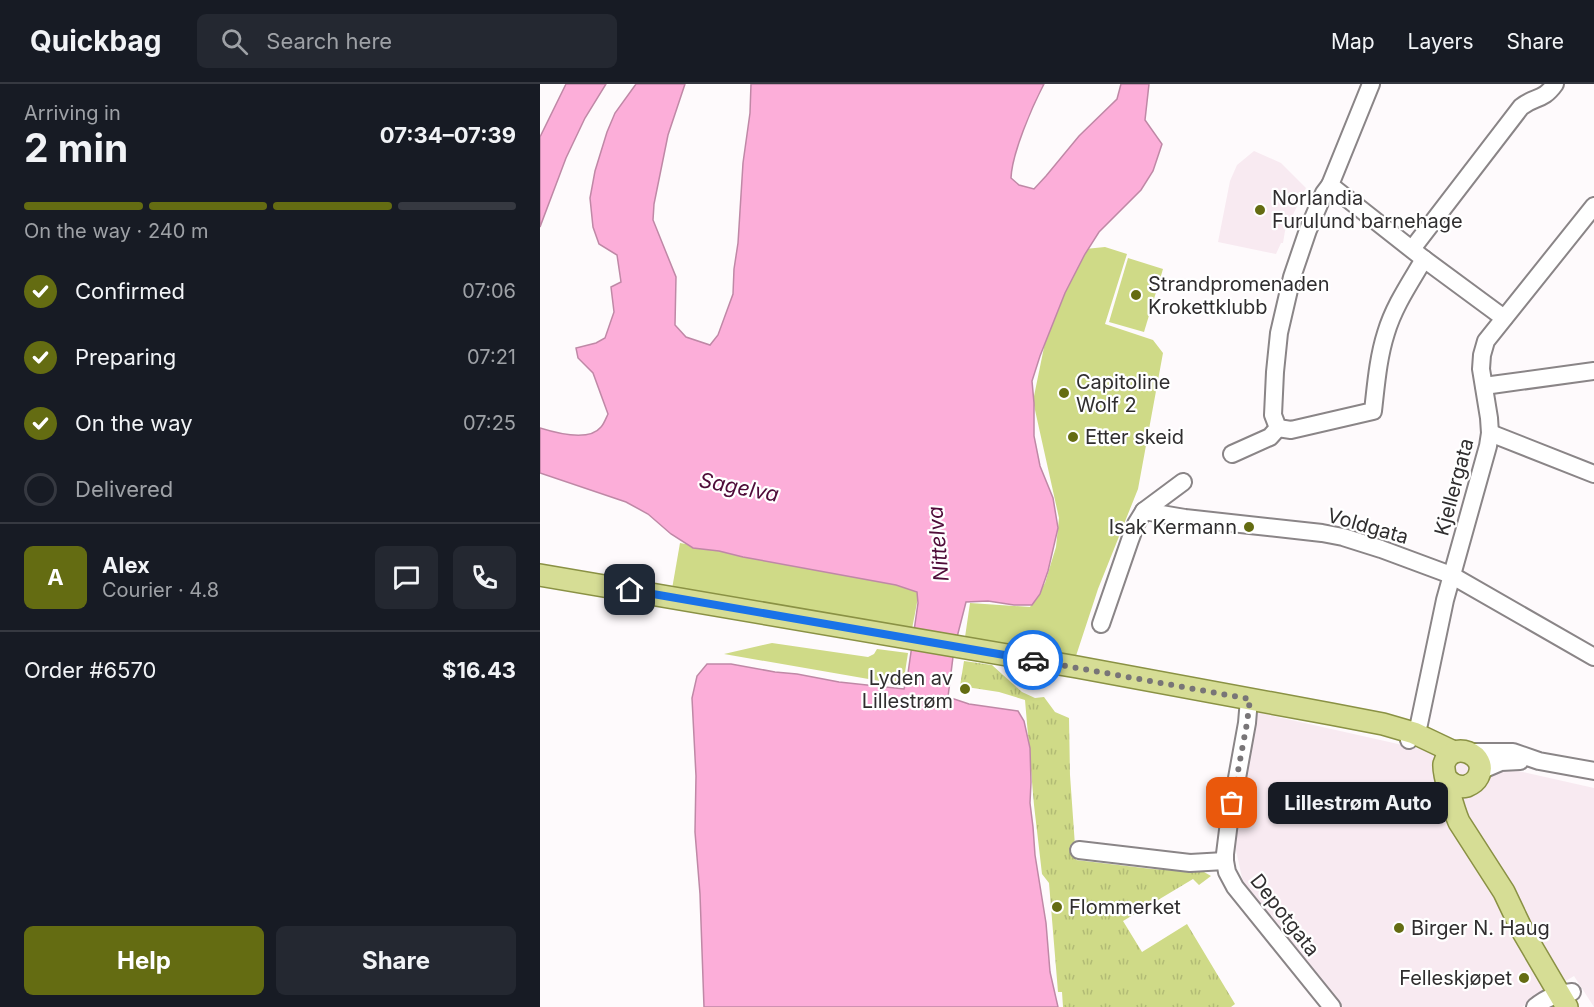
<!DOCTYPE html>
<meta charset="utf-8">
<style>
:root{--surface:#171b24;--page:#242831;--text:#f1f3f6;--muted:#9ea1a6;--line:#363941;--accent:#646c12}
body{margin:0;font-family:Inter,sans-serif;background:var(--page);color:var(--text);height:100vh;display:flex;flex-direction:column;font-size:22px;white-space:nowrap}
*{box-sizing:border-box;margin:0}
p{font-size:20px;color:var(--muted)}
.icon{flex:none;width:33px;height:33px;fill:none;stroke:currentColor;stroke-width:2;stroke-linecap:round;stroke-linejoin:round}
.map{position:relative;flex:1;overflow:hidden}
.sheet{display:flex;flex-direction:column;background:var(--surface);width:540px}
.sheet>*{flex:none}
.pin{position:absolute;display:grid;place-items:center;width:51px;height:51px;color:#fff;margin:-26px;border-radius:12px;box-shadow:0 3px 9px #0006}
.courier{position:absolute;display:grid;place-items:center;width:60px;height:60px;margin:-30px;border:4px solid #1a73e8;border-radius:50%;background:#fff;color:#222;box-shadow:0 2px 8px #0007}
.bubble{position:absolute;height:42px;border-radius:9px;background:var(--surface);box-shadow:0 2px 4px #0004;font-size:20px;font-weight:700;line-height:42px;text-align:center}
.summary em{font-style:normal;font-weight:700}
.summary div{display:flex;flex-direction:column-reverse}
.summary{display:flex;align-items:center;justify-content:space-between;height:102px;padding:0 24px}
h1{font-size:39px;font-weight:700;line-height:45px}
.bar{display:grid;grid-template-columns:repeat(4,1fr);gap:9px 6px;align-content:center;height:72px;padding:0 24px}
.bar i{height:8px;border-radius:4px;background:var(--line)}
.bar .active{background:var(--accent)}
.bar p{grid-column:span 4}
.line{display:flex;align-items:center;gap:15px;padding:0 24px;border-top:2px solid var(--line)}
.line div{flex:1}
.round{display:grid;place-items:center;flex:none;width:63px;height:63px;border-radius:9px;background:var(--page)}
ol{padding:0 24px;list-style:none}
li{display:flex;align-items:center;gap:18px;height:66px}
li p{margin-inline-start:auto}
li .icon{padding:6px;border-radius:50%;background:var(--accent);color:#fff;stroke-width:4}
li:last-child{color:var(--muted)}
li i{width:33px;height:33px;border:3px solid var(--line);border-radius:50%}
.button{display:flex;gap:12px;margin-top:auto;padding:12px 24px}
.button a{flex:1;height:69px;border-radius:9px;background:var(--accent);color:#fff;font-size:24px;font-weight:700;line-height:69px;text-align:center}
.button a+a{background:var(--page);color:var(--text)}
header{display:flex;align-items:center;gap:36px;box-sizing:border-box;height:84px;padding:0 30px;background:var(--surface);border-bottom:2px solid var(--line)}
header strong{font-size:28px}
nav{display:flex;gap:33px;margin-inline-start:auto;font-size:21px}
.search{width:420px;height:54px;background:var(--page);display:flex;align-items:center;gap:15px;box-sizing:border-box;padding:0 21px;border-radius:9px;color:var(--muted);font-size:22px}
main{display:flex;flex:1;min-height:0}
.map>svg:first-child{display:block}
</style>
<header>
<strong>Quickbag</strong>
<div class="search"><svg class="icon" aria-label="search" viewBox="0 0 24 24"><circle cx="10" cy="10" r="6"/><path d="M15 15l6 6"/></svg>Search here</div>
<nav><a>Map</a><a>Layers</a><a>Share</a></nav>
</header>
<main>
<section class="sheet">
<div class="summary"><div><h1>2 min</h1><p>Arriving in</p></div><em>07:34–07:39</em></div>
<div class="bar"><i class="active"></i><i class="active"></i><i class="active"></i><i></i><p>On the way · 240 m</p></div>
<ol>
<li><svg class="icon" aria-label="check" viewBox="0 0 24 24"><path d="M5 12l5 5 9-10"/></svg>Confirmed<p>07:06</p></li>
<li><svg class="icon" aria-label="check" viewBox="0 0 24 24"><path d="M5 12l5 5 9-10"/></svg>Preparing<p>07:21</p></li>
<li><svg class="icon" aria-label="check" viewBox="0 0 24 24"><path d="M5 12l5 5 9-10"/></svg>On the way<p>07:25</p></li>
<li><i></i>Delivered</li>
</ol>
<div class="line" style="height:108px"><b class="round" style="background:var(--accent);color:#fff">A</b><div><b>Alex</b><p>Courier · 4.8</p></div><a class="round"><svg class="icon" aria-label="chat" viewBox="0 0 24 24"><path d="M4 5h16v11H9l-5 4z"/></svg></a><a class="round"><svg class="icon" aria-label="phone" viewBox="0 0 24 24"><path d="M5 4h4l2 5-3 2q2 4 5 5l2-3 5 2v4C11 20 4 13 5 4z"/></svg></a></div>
<div class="line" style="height:78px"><div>Order #6570</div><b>$16.43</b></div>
<div class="button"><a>Help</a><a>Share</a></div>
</section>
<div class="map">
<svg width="1054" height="923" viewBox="0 0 1054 923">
<defs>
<pattern id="park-tufts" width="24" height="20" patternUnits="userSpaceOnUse" patternTransform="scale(1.5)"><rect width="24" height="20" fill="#cfda87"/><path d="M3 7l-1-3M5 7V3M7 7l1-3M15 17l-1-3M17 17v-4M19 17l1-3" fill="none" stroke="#b2bb75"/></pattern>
</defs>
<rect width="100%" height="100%" fill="#fefafc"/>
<g fill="#f8eaf1">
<path d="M714 67 741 79 766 104 745 147 743 159H741L736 170 678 158 690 97 697 81Z"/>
<path d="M716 628 1054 704V923L1034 892 982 923H803L704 803 692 748Z"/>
</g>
<g fill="#cfda87">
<path d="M565 163 587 170 565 240 613 256 623 269 598 405 558 505 533 581 424 560 430 519 490 523 505 499 516 463 519 434 493 317 510 234 535 166Z"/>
<path d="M588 174 623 185 604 248 569 238Z"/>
<path d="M140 459 380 503 372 545 132 505Z"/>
<path d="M232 559 328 573 334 570 337 565 368 569 363 601 184 570Z"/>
</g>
<path fill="url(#park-tufts)" d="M424 577 452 581 482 608 495 614 504 613 515 628 529 634 530 691 536 776 612 785 664 788 671 792 659 801 653 795 583 837 602 868 647 840 695 920 691 923H523L522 908H518L509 799 502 790 494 721 485 616 459 608 420 602Z"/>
<g fill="#fcaed9" stroke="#bf88a6" stroke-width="1.5">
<path d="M26 0H66L45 34 26 74 0 143V53Z"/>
<path d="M96 0H145L128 51 114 120 113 136 136 193 135 241 146 253 170 261 178 251 193 210 194 185 198 159 203 79 210 29 211 0H504C492 23 472 69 471 94L479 101 494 105 506 92 539 52 577 15 581 0H609L605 36 622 60 613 87 601 106 559 148 545 170 525 209 500 272 492 297 494 319V352L500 382 513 414 518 444 508 487 500 510 492 521H474L448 517 426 518 414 565 408 613 429 620 478 627 484 637 490 664 491 698 490 719 493 743 495 771 506 839 510 888 518 923H164L160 810 155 748 156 692 152 614 157 592 167 580H191L235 588 257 590 299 598 364 605 368 589 378 519 377 508 356 501 203 473 179 467 153 464 131 450 108 430 86 418 0 389V344C16 349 49 358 61 343 64 340 66 334 68 330L53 289 38 274 36 264 56 259 65 254 74 228 71 203 81 198 77 171 59 160 53 143 50 114 55 87 67 48 75 29Z"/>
</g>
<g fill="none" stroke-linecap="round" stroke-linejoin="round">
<defs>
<g id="minor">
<path d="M831 0 790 101 884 175 964 234"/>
<path d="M790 101 784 109 768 146 752 193 739 249 735 288 733 331 738 344 751 346 833 327C836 301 838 274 846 249 854 222 870 199 884 175"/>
<path d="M872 165 981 23C996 11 1002 18 1015 0"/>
<path d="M944 302 1054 287"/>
<path d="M950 349 1054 390"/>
<path d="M692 370 730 353 738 344"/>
<path d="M604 427 645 434 782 449 803 453 841 465 911 491 1054 573"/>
<path d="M561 540 590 456 596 440 604 427 643 398"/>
<path d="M709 615 707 639 689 738 685 770V777L687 788 695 803 792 923"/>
<path d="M869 656 879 640 905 516 948 362 950 349 949 334 941 285 942 271 946 257 1054 122"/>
<path d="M929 668H973L999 677 1054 687"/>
<path d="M940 687 961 678 980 677"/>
<path d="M539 766 650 779 685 777"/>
<path d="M995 923C1007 913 1018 909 1032 908"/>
</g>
<g id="major">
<path d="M0 491 537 583 791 630 843 640 874 649 914 668"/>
<path d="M907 695C912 701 919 704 927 702 932 700 936 697 938 693 950 670 911 655 904 680 902 687 915 729 919 738L964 808 983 848 1027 923"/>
</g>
</defs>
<use href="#minor" stroke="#8a8587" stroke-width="20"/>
<use href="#major" stroke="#8a9144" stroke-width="24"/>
<use href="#minor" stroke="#fff" stroke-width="16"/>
<use href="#major" stroke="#d6dd95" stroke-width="21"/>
</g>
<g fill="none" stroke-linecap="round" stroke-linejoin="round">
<path stroke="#787577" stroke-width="6" stroke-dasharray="0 10.8" d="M493 576 710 615 707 639 692 719"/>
<path stroke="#1a73e8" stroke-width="8" d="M90 506 493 576"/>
</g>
<g fill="#646c12" stroke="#fff" stroke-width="2">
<circle cx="720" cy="126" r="6"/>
<circle cx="596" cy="211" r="6"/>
<circle cx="524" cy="309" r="6"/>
<circle cx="533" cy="353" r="6"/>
<circle cx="709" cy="443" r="6"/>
<circle cx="425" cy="605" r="6"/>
<circle cx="517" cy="823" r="6"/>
<circle cx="859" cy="844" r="6"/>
<circle cx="984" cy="894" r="6"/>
</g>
<g text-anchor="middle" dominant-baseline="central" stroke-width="4.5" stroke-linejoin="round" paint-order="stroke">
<g font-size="20" fill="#302e2f" stroke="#fff" text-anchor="start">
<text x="732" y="114">Norlandia<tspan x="732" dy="23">Furulund barnehage</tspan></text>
<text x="608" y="200">Strandpromenaden<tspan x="608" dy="23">Krokettklubb</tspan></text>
<text x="536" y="298">Capitoline<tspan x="536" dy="23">Wolf 2</tspan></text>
<text x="545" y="353">Etter skeid</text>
<text x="697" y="443" text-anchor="end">Isak Kermann</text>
<text x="413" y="594" text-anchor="end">Lyden av<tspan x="413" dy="23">Lillestrøm</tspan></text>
<text x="529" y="823">Flommerket</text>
<text x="871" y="844">Birger N. Haug</text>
<text x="972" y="894" text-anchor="end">Felleskjøpet</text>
</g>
<g font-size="20" fill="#302e2f" stroke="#fff">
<text transform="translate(914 403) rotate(-75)">Kjellergata</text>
<text transform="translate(828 442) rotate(16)">Voldgata</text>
<text transform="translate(745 831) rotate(52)">Depotgata</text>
</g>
<g font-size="21" font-style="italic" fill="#4f0c39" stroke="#fff">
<text transform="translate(199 403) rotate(11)">Sagelva</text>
<text transform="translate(398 460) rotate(-95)">Nittelva</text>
</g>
</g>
</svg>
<div class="pin" style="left:692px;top:719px;background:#ea580c"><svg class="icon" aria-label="bag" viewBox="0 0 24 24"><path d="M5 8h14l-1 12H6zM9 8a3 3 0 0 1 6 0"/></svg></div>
<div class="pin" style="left:90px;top:506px;background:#1f2937"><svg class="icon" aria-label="home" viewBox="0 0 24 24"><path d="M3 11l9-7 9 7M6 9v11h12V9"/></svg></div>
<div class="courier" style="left:493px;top:576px"><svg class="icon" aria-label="car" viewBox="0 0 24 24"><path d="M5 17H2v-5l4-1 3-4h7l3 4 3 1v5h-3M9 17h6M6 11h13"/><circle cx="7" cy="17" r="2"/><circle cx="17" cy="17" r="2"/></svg></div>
<div class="bubble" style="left:728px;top:698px;width:180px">Lillestrøm Auto</div>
</div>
</main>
